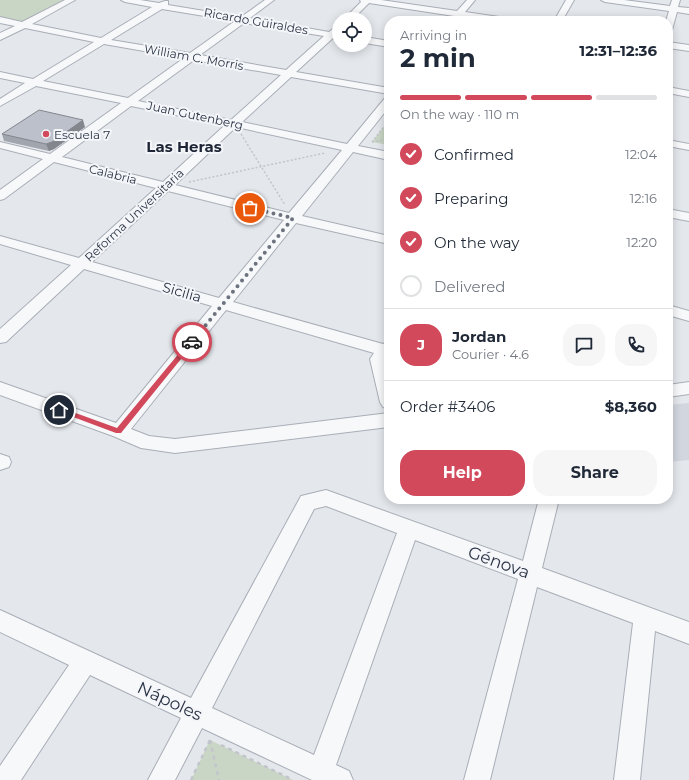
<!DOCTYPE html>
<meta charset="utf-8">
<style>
:root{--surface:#fff;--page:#f6f6f7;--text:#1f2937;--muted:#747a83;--line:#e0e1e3;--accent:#d1495b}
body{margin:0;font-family:Montserrat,sans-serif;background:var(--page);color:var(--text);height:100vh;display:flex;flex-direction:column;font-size:15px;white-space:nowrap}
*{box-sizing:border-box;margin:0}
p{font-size:13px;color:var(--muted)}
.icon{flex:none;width:22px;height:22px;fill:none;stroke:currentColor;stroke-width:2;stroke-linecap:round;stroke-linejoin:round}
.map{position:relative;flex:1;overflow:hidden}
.details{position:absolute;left:384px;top:16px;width:289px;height:488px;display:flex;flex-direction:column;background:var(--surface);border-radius:16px;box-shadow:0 2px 10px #0003}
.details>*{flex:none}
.buttons{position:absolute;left:332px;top:12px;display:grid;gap:8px}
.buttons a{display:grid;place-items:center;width:40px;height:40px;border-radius:50%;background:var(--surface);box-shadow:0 2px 10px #0003;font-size:20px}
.pin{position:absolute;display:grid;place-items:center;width:34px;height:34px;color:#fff;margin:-17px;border:2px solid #fff;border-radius:50%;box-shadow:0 1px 4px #0007}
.courier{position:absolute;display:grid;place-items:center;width:40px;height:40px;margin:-20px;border:3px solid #d1495b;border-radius:50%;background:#fff;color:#222;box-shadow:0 1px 5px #0007}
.overview em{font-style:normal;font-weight:700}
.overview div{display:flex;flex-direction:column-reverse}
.overview{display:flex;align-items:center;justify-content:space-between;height:68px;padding:0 16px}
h1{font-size:26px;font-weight:700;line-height:30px}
.bar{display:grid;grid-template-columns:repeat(4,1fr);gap:6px 4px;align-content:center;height:48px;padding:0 16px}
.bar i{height:5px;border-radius:3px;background:var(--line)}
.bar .active{background:var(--accent)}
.bar p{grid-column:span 4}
.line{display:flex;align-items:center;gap:10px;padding:0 16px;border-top:1px solid var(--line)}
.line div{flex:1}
.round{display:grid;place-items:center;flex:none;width:42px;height:42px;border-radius:16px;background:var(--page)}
ol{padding:0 16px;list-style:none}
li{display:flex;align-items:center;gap:12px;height:44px}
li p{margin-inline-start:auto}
li .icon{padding:4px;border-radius:50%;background:var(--accent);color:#fff;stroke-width:4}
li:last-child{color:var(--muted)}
li i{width:22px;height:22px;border:2px solid var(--line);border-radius:50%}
.cta{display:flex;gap:8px;margin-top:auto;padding:8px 16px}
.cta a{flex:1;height:46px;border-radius:16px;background:var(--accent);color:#fff;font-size:16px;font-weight:700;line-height:46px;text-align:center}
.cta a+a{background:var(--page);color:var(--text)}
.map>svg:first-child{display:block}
</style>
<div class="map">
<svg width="689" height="780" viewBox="0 0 689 780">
<rect width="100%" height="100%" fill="#e4e7ec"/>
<path fill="#d2d6de" d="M689 403V460L668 462V405Z"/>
<g fill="#c9d6c5">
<path d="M0 0H68L24 22 0 19Z"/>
<path d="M389 120V145L372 142Z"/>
<path d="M210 740 293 780H191Z"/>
</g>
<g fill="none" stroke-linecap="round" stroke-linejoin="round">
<defs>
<g id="minor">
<path d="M65 0H75L32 24 101 38 152 7 125 2 121 0H140L159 3 165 1H168V5L241 17 265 0H274L250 18 329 32 339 24 338 33H339V39L333 38 296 72 389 88V94L291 77 242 122 347 144 385 98 389 97V107L358 146 389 152V160L353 152 302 216 389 236V244L296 223 233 302 383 344 389 341V358L387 361 389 370V409L383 407 380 402 370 359 374 353 226 310 131 429 149 436 175 439 389 413V427L175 453 141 448 113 436 0 395V382L116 423 212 306 84 269 6 342 0 343V329L71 265 0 244V236L79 258 156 188 54 162 4 199 0 200V190L43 159 0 148V142L50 154 121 103 36 86 0 106V99L25 83 0 78V72L33 79 94 42 25 28 0 40V33L15 26 0 23V17L22 22ZM162 9 235 21 190 53 111 40ZM244 23 324 36 286 70 200 55ZM104 44 184 58 128 98 43 81ZM194 60 281 75 231 120 138 101ZM131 106 225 125 163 182 62 157ZM236 127 342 150 289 213 175 185ZM168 191 284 220 219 298 92 262Z"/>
<path d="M360 0H381L457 11 467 0H475L465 12 506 18 510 21H489L462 17 459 21H450L454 16 369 3 353 19H344L361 2Z"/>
<path d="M566 0H574L562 21H554Z"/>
<path d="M601 0H624L670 6 672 0H680L678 7 689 8V14L677 12 672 30 668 33V21H666L669 11 605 2Z"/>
<path d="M365 37 389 41V47L365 43Z"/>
<path d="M668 42 689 45V51L668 48Z"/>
<path d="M668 87 689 91V97L668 93Z"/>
<path d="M668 140 689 144V150L668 146Z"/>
<path d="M668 209 689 213V221L668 217Z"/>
<path d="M668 305 689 311V321L668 315Z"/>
<path d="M689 382V394L668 397V385Z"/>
<path d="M0 454 9 457 11 462 9 467 0 470Z"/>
<path d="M326 490 523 561 539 499H559L542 568 689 622V644L655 631 640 780H614L633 623 537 587 490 780H464L518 579 415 540 336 765 349 771 353 780H312L202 728 175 780H148L181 718 90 675 21 780H0V766L69 665 0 632V610L191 698 301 496ZM326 506 397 533 314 755 212 708 314 509Z"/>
</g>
</defs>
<use href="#minor" stroke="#a9aeb7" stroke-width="2"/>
<g stroke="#c2c5cb" stroke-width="1.5" stroke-dasharray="2 2" stroke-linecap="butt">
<path d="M241 134 285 205"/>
<path d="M372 142 389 139"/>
<path d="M372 142 389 120"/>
<path d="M189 182 325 153"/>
</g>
<g stroke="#c2c5cb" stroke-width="2.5" stroke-dasharray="4 4" stroke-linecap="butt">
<path d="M210 740 219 780"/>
<path d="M221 745 293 780"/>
<path d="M191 780 210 740 212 741"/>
</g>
<use href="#minor" fill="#f7f8fa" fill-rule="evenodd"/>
</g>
<path fill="#a1a5ae" d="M85 127 54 149 49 151 4 141 2 134Z"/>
<path fill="#83868d" d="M83 120 85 127 54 149 49 151 46 144Z"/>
<path fill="#bbc0ca" stroke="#83868d" d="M39 110 83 120 52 142 46 144 2 134Z"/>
<path fill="#d1495b" d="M192 339 194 340V343L121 433H116L57 411 56 410 59 407 117 428 190 340Z"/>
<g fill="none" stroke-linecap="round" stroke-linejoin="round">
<path stroke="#6c737f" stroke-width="4" stroke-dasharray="0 7.2" d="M192 342 293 218 250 208"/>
</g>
<circle fill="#d1495b" stroke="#f4f6f9" stroke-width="1.5" cx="46" cy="134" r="4"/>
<g text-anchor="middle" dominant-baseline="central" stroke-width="4" stroke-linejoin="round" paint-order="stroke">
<g font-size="12" fill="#2b3445" stroke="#f4f6f9">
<text transform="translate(256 21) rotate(10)">Ricardo Güiraldes</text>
<text transform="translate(194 57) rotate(10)">William C. Morris</text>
<text transform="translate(195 115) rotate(12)">Juan Gutenberg</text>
<text transform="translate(113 174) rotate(14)">Calabria</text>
<text transform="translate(134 215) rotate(-43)">Reforma Universitaria</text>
</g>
<g font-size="12" fill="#2b3445" stroke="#f4f6f9" text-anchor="start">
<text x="54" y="134">Escuela 7</text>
</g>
<g font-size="14" fill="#2b3445" stroke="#f4f6f9">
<text transform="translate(182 292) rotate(16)">Sicilia</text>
</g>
<g font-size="15" font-weight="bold" fill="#1d2536" stroke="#f4f6f9">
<text x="184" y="146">Las Heras</text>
</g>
<g font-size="17" fill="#2b3445" stroke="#f4f6f9">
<text transform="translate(499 562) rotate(20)">Génova</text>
<text transform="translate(170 701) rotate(25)">Nápoles</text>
</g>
</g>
</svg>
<div class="buttons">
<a><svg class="icon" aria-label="locate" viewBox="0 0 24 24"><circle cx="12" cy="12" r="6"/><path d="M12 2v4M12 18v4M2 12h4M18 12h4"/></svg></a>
</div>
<div class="pin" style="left:250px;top:208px;background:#ea580c"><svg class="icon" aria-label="bag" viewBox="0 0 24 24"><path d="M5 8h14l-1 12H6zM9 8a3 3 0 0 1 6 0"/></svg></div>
<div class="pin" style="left:59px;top:410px;background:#1f2937"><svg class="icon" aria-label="home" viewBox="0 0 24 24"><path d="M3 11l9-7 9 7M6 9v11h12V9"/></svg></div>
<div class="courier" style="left:192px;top:342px"><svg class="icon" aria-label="car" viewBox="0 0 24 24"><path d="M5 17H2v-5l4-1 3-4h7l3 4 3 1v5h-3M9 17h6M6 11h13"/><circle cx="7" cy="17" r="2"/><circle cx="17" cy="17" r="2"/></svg></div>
<section class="details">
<div class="overview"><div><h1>2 min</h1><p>Arriving in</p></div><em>12:31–12:36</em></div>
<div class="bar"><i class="active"></i><i class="active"></i><i class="active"></i><i></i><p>On the way · 110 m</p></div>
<ol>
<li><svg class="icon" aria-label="check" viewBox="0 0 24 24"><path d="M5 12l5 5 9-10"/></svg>Confirmed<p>12:04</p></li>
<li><svg class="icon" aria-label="check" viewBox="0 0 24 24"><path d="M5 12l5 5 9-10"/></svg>Preparing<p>12:16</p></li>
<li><svg class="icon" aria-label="check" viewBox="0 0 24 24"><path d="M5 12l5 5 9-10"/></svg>On the way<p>12:20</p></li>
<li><i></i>Delivered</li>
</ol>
<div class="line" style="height:72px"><b class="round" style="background:var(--accent);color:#fff">J</b><div><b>Jordan</b><p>Courier · 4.6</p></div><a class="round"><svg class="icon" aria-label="chat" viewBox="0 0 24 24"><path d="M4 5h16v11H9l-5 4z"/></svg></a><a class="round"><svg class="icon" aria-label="phone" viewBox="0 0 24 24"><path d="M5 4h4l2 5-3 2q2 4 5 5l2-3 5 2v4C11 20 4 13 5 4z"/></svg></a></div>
<div class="line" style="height:52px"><div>Order #3406</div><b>$8,360</b></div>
<div class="cta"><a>Help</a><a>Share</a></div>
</section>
</div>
